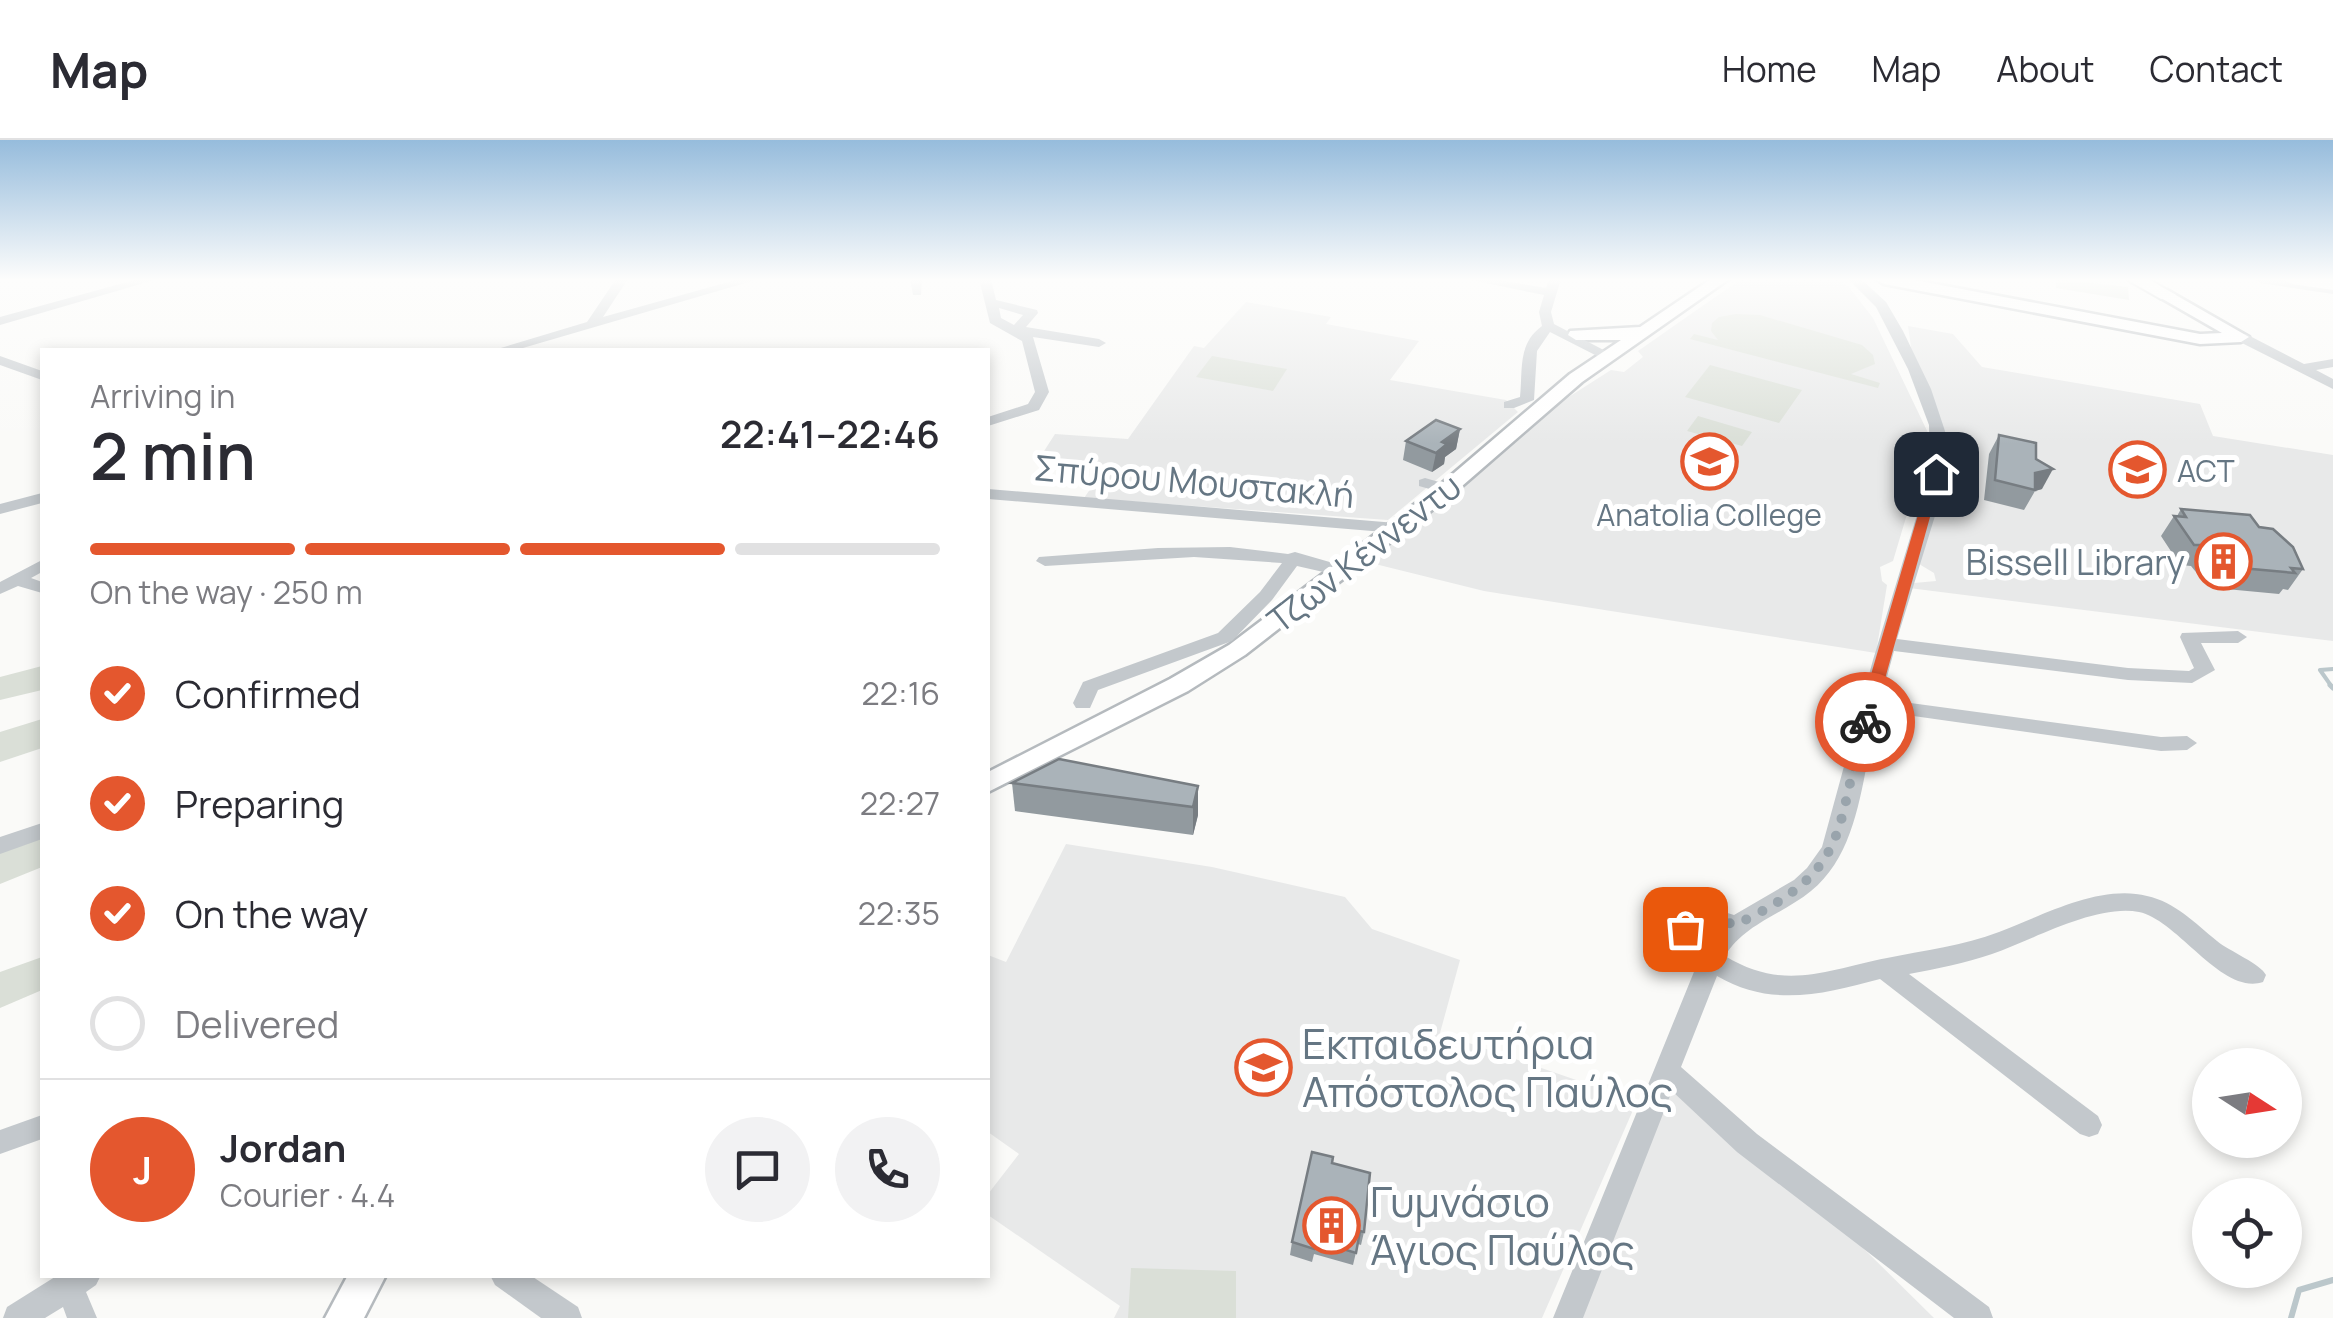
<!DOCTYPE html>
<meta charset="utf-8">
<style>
:root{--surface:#fff;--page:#f2f2f3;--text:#2b2b33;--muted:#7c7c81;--line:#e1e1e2;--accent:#e4572e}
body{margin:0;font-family:Manrope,sans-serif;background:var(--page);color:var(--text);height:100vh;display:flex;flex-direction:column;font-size:38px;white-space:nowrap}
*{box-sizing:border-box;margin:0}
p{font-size:32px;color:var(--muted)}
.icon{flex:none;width:55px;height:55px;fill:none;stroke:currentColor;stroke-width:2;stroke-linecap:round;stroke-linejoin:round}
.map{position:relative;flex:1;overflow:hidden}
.sheet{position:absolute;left:40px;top:208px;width:950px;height:930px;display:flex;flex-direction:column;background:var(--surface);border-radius:0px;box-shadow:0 5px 15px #0003}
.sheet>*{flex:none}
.needle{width:65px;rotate:102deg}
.controls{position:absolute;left:2192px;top:908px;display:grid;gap:20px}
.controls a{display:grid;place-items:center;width:110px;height:110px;border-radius:50%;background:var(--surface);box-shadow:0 5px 15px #0003;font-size:50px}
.pin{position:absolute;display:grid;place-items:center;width:85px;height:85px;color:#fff;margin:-42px;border-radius:20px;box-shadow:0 5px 15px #0006}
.courier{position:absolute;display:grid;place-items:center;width:100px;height:100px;margin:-50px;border:8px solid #e4572e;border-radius:50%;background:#fff;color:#222;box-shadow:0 2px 12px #0007}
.headline em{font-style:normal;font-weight:600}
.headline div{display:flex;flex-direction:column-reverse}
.headline{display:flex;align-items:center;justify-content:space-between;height:170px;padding:0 50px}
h1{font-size:65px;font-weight:600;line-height:75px}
.bar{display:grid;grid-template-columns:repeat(4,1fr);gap:15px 10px;align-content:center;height:120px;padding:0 50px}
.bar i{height:12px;border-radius:8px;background:var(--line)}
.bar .on{background:var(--accent)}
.bar p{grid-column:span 4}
.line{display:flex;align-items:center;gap:25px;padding:0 50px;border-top:2px solid var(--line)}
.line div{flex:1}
.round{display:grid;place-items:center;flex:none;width:105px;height:105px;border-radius:52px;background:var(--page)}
ol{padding:0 50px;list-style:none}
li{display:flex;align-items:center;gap:30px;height:110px}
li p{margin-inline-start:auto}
li .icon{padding:10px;border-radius:50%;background:var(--accent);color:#fff;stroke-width:4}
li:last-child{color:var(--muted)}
li i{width:55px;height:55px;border:5px solid var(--line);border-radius:50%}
header{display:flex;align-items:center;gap:60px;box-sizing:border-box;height:140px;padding:0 50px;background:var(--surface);border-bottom:2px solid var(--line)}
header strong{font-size:48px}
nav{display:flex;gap:55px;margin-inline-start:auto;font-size:35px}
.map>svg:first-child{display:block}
</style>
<header>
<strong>Map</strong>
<nav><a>Home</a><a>Map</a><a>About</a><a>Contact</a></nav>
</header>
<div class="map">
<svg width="2333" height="1178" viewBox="0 0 2333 1178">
<rect width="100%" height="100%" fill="#fafaf8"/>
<g fill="#e8e9e9">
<path d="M1741 139H1835L1848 146 1873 178 1930 297 1893 421 1880 427 1882 441 1887 445 1876 513 1484 451 1367 422 1480 333 1564 260 1611 230 1624 232 1643 217 1638 211Z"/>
<path d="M1246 162 1331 177 1326 184 1419 201 1390 240 1506 260 1518 272 1388 380 1084 358 1105 328 1037 322 1055 294 1128 299 1194 206 1204 208Z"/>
<path d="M1908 186 1953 194 1982 227 2200 264 2213 296 2333 315V501L1909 448 1914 443 1936 441 1934 433 1919 424 1947 314V296L1912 214Z"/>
<path d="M1066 704 1212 727 1345 757 1372 789 1460 820 1440 893 1637 961 1542 1178H1114L1120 1166 988 1075V1054L1019 1014 988 992V815L1006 822Z"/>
<path d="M1673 948 1861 1106 1934 1178H1579Z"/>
</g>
<g fill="#dadfd7">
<path d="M2056 139 2128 147 2129 160 2056 148Z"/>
<path d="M1736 174 1760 175 1862 205 1873 215 1875 224 1851 234 1880 243 1878 248 1690 199 1694 194 1718 200 1711 191 1712 183 1719 177Z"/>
<path d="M1212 216 1287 229 1273 251 1196 237Z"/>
<path d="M1710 225 1802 250 1779 283 1685 257Z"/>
<path d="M1698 276 1752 292 1742 306 1687 291Z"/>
<path d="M42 526V550L0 560V537Z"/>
<path d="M42 579V608L0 622V592Z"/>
<path d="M42 695V727L0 744V711Z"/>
<path d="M42 817V850L0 868V832Z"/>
<path d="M1131 1128 1236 1131V1178H1128Z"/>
</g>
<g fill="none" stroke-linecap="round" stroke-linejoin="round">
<path stroke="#bbc7cb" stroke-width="4" d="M2332 547 2320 530 2333 529"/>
<path stroke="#bbc7cb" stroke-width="5" d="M2330 545 2333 548"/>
<path stroke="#bbc7cb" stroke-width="6" d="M2291 1178 2299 1150 2333 1140"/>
<defs>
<g id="major">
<path d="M1711 139H1729L1582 242 1454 353 1245 515 1188 551 988 652V632L1170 539 1229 505 1440 345 1570 234 1621 200H1576L1568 195 1570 191 1640 187Z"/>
<path d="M1876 139H1909L2200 194 2222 193 2161 158 2159 155 2167 150 2249 197 2241 202 2200 204 1884 144Z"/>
<path d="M348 1135H386L364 1178H325Z"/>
</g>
<g id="highway">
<path d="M2126 139H2148L2176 155 2161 159Z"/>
<path d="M2283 139 2333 140V150L2292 144Z"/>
</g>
</defs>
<use href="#major" stroke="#b5babe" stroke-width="5"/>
<use href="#highway" stroke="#b4b9bd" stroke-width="4"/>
<g fill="#c3c8cc" fill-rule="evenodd">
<path d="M138 139H158L0 185V177Z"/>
<path d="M616 139H628L603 177 739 139H759L516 210H494L587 182Z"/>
<path d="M910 139H922L921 155H913Z"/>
<path d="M979 139H991L996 160 1037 170 1038 173 1026 187 1099 199 1106 203 1099 207 1033 197 1049 252 1039 270 988 286V277L1028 264 1035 252 1022 201 990 183ZM999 168 1023 175 1014 185 1001 178Z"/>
<path d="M1466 139H1493L1546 148 1549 139H1561L1551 172 1554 184 1615 216 1603 219 1550 192 1537 211 1534 260 1514 268H1504V262L1520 257C1523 231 1517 204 1542 186L1539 172 1544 155Z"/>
<path d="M1848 139H1861L1886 162 1903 191 1931 249 1947 297 1943 350 1897 499 2128 528 2189 531 2194 528 2180 497 2182 493 2238 491 2247 497 2238 503H2201L2215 530 2192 543 2128 540 1894 511 1881 559 2161 597 2187 596 2197 603 2187 610 2161 611 1878 571C1862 630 1862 710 1811 751 1783 774 1744 784 1725 816 1784 852 1826 830 1887 818 1925 810 1963 806 1999 792 2042 776 2099 744 2147 756 2175 762 2195 783 2217 801 2229 811 2261 824 2266 835L2263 842C2222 856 2178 780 2139 772 2095 764 2033 800 1992 814 1965 823 1937 829 1909 834L2098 976 2102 985 2098 994 2089 997 2080 994 1880 839C1824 854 1771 868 1717 836L1681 927 1757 994 1989 1167 1993 1178H1954L1737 1012 1672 951 1583 1178H1553L1698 822 1673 789 1679 773 1705 766 1734 775 1794 740 1807 728 1822 707 1873 520 1930 332 1929 285 1908 229 1876 167ZM1705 784 1718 789 1707 802 1697 789Z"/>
<path d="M2254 139H2285L2333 146V154L2260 143Z"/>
<path d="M2236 194H2246L2304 224 2333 219V227L2316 230 2333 239V249L2236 200Z"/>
<path d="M0 216 42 231V240L0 225Z"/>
<path d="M1425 338 1453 346 1455 349 1447 354 1419 346V340Z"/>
<path d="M988 349 1396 383 1404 388 1396 393 988 359Z"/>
<path d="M42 353V363L0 374V364Z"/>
<path d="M1230 407 1288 414 1295 412 1347 427 1350 431 1341 436 1297 426 1272 460 1232 501 1098 550 1090 568H1076L1073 563 1083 542 1218 493 1260 452 1282 423 1194 417 1045 426 1036 421 1039 417 1158 408Z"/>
<path d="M42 420V432L31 438 42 442V453L18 446 0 454V442Z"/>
<path d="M42 683V699L0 714V697Z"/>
<path d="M42 975V999L0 1014V990Z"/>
<path d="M58 1135H101L96 1145 86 1152 97 1178H67L63 1167 45 1178H3L7 1167Z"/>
<path d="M490 1135H530L578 1167 582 1178H541L495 1145Z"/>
</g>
<use href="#major" fill="#fff" fill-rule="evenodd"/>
<use href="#highway" fill="#fff" fill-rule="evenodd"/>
</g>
<g fill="#929a9f">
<path d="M1460 289 1456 309 1445 317 1444 324 1432 332 1403 320 1406 301Z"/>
<path d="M1999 295 2036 319 2042 349 2035 351 2024 370 1984 360 1989 314Z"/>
<path d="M2181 369 2259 387 2303 429 2288 450 2283 449 2279 454 2226 449 2217 439 2200 437 2191 426 2180 425 2161 396 2174 376H2177Z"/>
<path d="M1012 643 1198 646V675L1193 695 1015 671Z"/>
<path d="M1332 1023 1364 1092 1361 1105 1358 1104 1353 1125 1314 1114 1312 1122 1290 1115 1292 1102Z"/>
</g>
<g fill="#777d82">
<path d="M1460 289 1456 309 1445 317 1444 324 1432 332 1436 313 1442 302Z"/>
<path d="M2053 329 2042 349 2035 351V333Z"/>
<path d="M1198 646V675L1193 695V667Z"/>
</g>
<g fill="#aab3b9" stroke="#777d82" stroke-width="2.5">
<path d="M1436 280 1460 289 1442 302 1447 304 1436 313 1406 301Z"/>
<path d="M1999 295 2036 303V319L2053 329 2035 333V350L1995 340Z"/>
<path d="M2181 369 2250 375 2259 387 2273 389 2293 407 2303 429 2291 428 2295 433 2241 428 2232 418 2214 417 2205 405H2194L2174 376 2186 377Z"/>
<path d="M1059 619 1198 646 1193 667 1012 643Z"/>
<path d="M1312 1012 1333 1017 1332 1023 1370 1033 1364 1092 1360 1091 1356 1113 1316 1101 1314 1109 1292 1102Z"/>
</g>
<linearGradient id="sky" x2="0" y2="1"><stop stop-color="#96bcdc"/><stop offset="0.46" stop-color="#fdfdfc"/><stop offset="1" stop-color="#fdfdfc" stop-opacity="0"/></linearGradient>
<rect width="2333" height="304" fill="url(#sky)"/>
<path fill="#e4572e" d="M1936 330 1942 334 1873 582 1871 586H1859L1857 582 1930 334Z"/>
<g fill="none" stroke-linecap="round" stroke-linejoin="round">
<path stroke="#99a4ac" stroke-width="10" stroke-dasharray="0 18" d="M1685 789 1687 780 1704 775 1735 785C1853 729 1833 694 1865 582"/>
</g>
<defs>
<symbol id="school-ring" viewBox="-11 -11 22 22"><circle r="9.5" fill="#fff" stroke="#e4572e" stroke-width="1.5"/><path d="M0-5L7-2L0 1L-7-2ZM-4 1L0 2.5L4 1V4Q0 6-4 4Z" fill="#e4572e"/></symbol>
<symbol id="university-ring" viewBox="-11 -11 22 22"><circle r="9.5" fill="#fff" stroke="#e4572e" stroke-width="1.5"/><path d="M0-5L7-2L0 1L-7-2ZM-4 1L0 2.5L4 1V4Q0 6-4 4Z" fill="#e4572e"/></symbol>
<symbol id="building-ring" viewBox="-11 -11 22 22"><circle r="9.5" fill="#fff" stroke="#e4572e" stroke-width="1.5"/><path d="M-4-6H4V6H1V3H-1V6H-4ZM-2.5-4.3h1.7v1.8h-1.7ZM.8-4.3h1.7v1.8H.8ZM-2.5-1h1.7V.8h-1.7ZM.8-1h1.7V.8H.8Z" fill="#e4572e"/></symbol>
</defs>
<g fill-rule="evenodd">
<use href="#school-ring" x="1678" y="290" width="63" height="63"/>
<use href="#university-ring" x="2106" y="298" width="63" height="63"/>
<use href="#building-ring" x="2192" y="390" width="63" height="63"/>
<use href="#school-ring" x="1232" y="896" width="63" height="63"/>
<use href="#building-ring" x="1300" y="1054" width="63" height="63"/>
</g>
<g text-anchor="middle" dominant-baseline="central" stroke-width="10" stroke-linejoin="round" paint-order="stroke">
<g font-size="30" fill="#657683" stroke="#fff" text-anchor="start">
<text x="2177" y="330">ACT</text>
<text x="1709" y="374" text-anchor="middle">Anatolia College</text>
</g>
<g font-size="35" fill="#657683" stroke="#fff">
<text transform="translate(1194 341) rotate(5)">Σπύρου Μουστακλή</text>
<text transform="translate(1364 413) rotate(-38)">Τζων Κέννεντυ</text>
</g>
<g font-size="35" fill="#657683" stroke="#fff" text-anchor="end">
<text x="2185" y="422">Bissell Library</text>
</g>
<g font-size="42" fill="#657683" stroke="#fff" text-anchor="start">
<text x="1302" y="903">Εκπαιδευτήρια<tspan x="1302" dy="48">Απόστολος Παύλος</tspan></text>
<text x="1370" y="1061">Γυμνάσιο<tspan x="1370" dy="48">Άγιος Παύλος</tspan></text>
</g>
</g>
</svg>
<div class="controls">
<a><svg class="needle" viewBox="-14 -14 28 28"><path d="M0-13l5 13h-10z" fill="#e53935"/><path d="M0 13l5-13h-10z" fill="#7c7c81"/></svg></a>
<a><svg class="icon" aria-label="locate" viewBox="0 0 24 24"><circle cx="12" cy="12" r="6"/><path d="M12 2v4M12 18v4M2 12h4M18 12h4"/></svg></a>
</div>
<div class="pin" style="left:1685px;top:789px;background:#ea580c"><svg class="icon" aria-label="bag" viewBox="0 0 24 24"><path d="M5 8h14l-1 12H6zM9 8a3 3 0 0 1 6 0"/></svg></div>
<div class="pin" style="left:1936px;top:334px;background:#1f2937"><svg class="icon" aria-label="home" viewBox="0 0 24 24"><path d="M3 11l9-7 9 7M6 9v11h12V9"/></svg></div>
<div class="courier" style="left:1865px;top:582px"><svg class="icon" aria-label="bike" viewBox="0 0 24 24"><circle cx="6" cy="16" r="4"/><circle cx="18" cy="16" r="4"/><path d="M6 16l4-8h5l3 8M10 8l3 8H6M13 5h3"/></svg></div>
<section class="sheet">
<div class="headline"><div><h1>2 min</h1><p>Arriving in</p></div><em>22:41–22:46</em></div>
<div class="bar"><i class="on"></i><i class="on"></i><i class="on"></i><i></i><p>On the way · 250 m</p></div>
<ol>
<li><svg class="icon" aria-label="check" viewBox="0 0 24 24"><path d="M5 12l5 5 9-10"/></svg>Confirmed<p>22:16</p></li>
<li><svg class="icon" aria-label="check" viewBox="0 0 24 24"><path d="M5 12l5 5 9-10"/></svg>Preparing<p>22:27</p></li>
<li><svg class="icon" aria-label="check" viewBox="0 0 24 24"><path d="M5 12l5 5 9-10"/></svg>On the way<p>22:35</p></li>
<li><i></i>Delivered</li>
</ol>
<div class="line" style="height:180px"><b class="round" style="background:var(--accent);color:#fff">J</b><div><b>Jordan</b><p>Courier · 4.4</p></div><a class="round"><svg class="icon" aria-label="chat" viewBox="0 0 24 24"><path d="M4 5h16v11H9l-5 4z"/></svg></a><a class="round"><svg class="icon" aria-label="phone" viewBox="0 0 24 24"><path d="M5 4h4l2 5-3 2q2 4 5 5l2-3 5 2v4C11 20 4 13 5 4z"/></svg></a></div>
</section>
</div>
